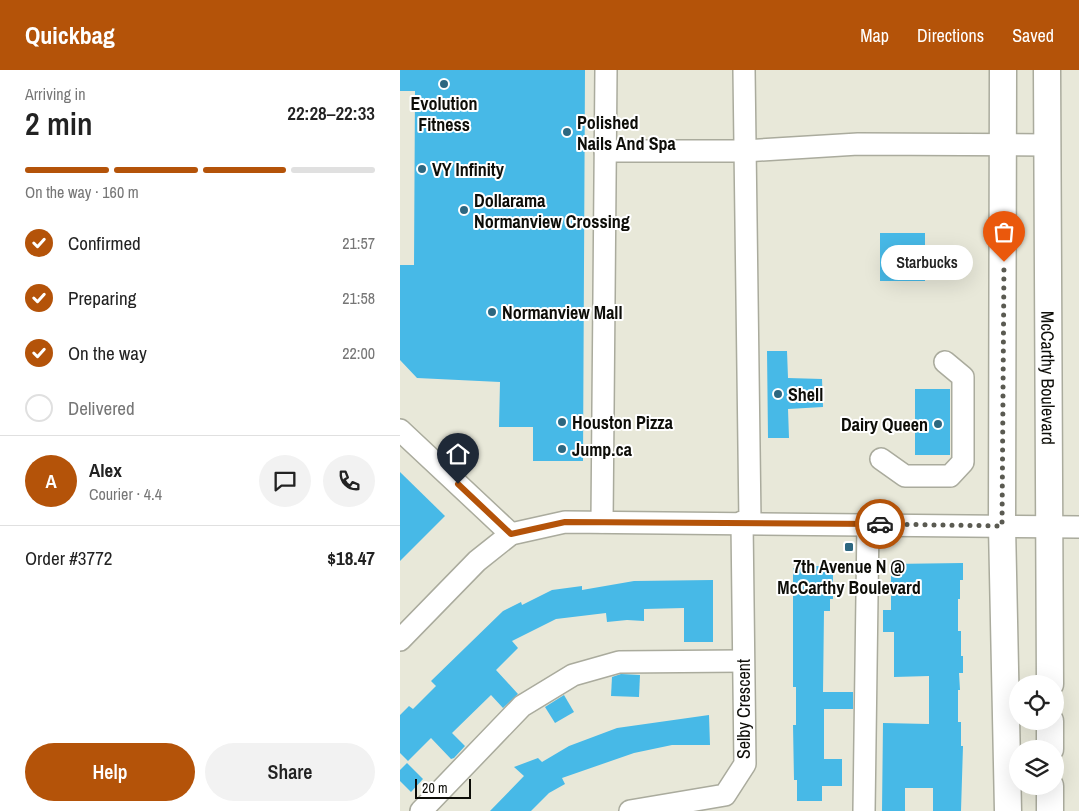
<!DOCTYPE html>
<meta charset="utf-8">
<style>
:root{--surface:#fff;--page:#f2f2f2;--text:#222;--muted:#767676;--line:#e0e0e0;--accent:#b45309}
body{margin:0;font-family:"Archivo Narrow",sans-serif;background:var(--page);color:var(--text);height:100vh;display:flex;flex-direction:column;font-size:19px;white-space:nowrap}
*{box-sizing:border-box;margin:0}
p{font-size:16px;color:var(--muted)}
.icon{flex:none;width:28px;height:28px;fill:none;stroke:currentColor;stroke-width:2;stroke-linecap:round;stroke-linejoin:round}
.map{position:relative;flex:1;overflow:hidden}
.drawer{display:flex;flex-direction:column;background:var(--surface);width:400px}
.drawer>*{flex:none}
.tools{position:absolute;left:609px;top:605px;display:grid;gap:10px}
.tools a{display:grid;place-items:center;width:55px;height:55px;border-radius:50%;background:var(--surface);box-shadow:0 5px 20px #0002;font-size:25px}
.scale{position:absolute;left:15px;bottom:12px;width:56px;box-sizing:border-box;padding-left:5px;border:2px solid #0d0d08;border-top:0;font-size:14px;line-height:18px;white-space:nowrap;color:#0d0d08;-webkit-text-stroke:4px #fff;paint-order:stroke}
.pin{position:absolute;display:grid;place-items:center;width:42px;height:42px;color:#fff;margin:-51px -21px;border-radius:50% 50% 50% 0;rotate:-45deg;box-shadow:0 0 5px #0007}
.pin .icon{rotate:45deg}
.courier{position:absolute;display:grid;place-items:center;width:50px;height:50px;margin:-25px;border:4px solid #b45309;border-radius:50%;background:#fff;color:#222;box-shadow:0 1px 6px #0007}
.bubble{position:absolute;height:35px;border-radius:18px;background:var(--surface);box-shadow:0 5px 20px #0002;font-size:16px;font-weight:600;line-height:35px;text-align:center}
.head em{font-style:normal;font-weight:600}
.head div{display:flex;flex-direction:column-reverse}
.head{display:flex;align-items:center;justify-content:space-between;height:85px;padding:0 25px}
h1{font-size:32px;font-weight:600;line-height:38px}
.bar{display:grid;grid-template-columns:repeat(4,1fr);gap:8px 5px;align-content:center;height:60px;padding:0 25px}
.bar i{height:6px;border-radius:4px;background:var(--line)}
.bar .on{background:var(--accent)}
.bar p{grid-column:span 4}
.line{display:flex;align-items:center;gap:12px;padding:0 25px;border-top:1px solid var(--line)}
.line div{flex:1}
.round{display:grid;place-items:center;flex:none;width:52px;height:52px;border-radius:26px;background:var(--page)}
ol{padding:0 25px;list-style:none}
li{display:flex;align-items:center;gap:15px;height:55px}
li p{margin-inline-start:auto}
li .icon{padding:5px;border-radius:50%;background:var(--accent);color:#fff;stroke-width:4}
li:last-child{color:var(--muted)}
li i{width:28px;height:28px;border:2px solid var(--line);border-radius:50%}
.cta{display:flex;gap:10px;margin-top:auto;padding:10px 25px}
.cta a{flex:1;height:58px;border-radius:30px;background:var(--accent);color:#fff;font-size:20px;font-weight:600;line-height:58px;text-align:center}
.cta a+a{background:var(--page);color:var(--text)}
header{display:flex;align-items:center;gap:30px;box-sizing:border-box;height:70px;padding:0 25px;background:var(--accent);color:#fff}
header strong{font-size:24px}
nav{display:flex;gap:28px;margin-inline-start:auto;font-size:18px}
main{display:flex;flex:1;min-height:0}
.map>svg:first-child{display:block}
</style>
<header>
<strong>Quickbag</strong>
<nav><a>Map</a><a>Directions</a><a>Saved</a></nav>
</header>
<main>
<section class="drawer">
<div class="head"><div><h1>2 min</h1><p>Arriving in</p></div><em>22:28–22:33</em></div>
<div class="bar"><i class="on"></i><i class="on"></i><i class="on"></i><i></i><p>On the way · 160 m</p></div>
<ol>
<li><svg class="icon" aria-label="check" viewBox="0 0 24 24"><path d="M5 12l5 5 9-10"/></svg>Confirmed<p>21:57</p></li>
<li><svg class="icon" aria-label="check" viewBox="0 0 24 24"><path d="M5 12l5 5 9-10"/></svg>Preparing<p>21:58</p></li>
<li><svg class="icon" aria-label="check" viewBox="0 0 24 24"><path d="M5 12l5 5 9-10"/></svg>On the way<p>22:00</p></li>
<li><i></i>Delivered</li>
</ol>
<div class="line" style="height:90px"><b class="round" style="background:var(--accent);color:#fff">A</b><div><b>Alex</b><p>Courier · 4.4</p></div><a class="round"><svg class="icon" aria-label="chat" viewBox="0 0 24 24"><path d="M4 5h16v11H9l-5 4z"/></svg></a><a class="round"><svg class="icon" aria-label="phone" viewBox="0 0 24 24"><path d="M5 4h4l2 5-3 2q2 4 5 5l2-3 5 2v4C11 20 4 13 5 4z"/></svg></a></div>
<div class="line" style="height:65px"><div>Order #3772</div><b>$18.47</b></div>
<div class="cta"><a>Help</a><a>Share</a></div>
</section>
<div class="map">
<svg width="679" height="741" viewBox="0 0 679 741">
<rect width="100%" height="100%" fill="#e8e8d9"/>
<g fill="#47b9e7">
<path d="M0 0H185L183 391H133V357H99L100 312 17 308 0 290V195H14L15 21H0Z"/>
<rect x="480" y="163" width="45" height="48"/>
<path d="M367 281H387L388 308 422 309 423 337 388 339 389 368H368Z"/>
<rect x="515" y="319" width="35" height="66"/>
<path d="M0 402 45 446 0 491Z"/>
<path d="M563 493V510H560V529H558V561H561V586H563V603H559L560 620H558V652H561V676H563L561 741H533V718H505V741H482L483 653 529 654V606L494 607V562H483V540H491V494Z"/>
<path d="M406 496H433V529H430V541H424L423 622H453V639H424V689H442V716H422V731H397V710H394L393 655H396V617H393V498H406Z"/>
<path d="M313 510V572H284V538L244 539V551L227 550 207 552 206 543 156 549 112 571 118 578 96 600 118 624 103 638 91 625 52 663 65 676 54 688 51 689 31 668 8 691 0 683V645L9 636 13 639 36 616 31 611 103 541 121 532 122 535 152 520 182 516V520L234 511Z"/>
<path d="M221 604 240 605 239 627 211 626 212 607Z"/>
<path d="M164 625 174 642 155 653 145 637Z"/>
<path d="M309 645 310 675H272L234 683 162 708 165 714 149 723 131 741H90L124 706 114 697 138 688 142 692 169 676 217 658Z"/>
<path d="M7 693 23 709 11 722 0 711V700Z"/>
</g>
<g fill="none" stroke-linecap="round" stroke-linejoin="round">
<defs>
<g id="minor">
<path d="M344 0 350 452"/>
<path d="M205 81H344L458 74 647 75"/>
<path d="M0 360 111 464"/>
<path d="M481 389 505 406H550L563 392V307L545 292"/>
<path d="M202 452 206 0"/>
<path d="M0 570 77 491 111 464 165 452 679 457"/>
<path d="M21 741 122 636 173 605 219 592 343 591"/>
<path d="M230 741 325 725 345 694 342 452"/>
<path d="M464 741 468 454"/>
</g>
<g id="major">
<path d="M603 0 602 456 608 741"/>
<path id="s1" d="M647 0 650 614"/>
<path d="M650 651V679"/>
<path d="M650 716V741"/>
</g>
</defs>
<use href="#minor" stroke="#aaab9d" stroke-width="24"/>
<use href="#major" stroke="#aaab9d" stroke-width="29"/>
<use href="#minor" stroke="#fff" stroke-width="21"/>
<use href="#major" stroke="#fff" stroke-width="26"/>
</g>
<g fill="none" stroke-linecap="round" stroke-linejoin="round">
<path stroke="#5a5a51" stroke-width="5" stroke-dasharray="0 9" d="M480 454 602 456 604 192"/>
<path stroke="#b45309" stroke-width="6" d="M58 414 111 464 165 452 480 454"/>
</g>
<g fill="#2d6780" stroke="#fff" stroke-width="2">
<circle cx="44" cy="14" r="5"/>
<circle cx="167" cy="62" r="5"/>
<circle cx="22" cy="99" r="5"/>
<circle cx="64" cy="140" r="5"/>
<circle cx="92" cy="242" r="5"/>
<circle cx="378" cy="324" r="5"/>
<circle cx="162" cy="352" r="5"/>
<circle cx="538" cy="354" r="5"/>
<circle cx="162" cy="379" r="5"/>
<rect x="444" y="472" width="10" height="10" rx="2.5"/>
</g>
<g text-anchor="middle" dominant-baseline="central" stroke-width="4" stroke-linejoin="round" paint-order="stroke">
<g font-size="18" font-weight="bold" fill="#0d0d08" stroke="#fff" text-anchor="start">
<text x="44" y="33" text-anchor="middle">Evolution<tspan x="44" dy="21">Fitness</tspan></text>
<text x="177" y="52">Polished<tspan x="177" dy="21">Nails And Spa</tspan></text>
<text x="32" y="99">VY Infinity</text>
<text x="74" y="130">Dollarama<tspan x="74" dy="21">Normanview Crossing</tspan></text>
<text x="102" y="242">Normanview Mall</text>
<text x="388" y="324">Shell</text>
<text x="172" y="352">Houston Pizza</text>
<text x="528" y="354" text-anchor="end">Dairy Queen</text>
<text x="172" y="379">Jump.ca</text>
<text x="449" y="496" text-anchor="middle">7th Avenue N @<tspan x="449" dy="21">McCarthy Boulevard</tspan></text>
</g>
<g font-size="18" fill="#0d0d08" stroke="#fff">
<text stroke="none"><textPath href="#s1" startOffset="308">McCarthy Boulevard</textPath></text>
<text transform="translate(343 639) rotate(-90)">Selby Crescent</text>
</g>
</g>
</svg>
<div class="tools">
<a><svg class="icon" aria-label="locate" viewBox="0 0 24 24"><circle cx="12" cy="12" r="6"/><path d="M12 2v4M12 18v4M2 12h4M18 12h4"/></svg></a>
<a><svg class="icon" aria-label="layers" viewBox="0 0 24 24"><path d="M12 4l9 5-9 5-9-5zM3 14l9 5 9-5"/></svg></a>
</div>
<div class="scale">20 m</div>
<div class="pin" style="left:604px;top:192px;background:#ea580c"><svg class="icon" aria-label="bag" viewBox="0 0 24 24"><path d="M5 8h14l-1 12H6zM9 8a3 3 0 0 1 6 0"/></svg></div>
<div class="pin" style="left:58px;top:414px;background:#1f2937"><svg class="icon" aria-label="home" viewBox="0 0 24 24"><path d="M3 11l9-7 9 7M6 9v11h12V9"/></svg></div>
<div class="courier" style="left:480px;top:454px"><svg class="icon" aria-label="car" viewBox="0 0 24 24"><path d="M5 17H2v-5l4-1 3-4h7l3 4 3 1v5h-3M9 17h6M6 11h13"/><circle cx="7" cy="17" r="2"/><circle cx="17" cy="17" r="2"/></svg></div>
<div class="bubble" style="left:481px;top:175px;width:92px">Starbucks</div>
</div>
</main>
